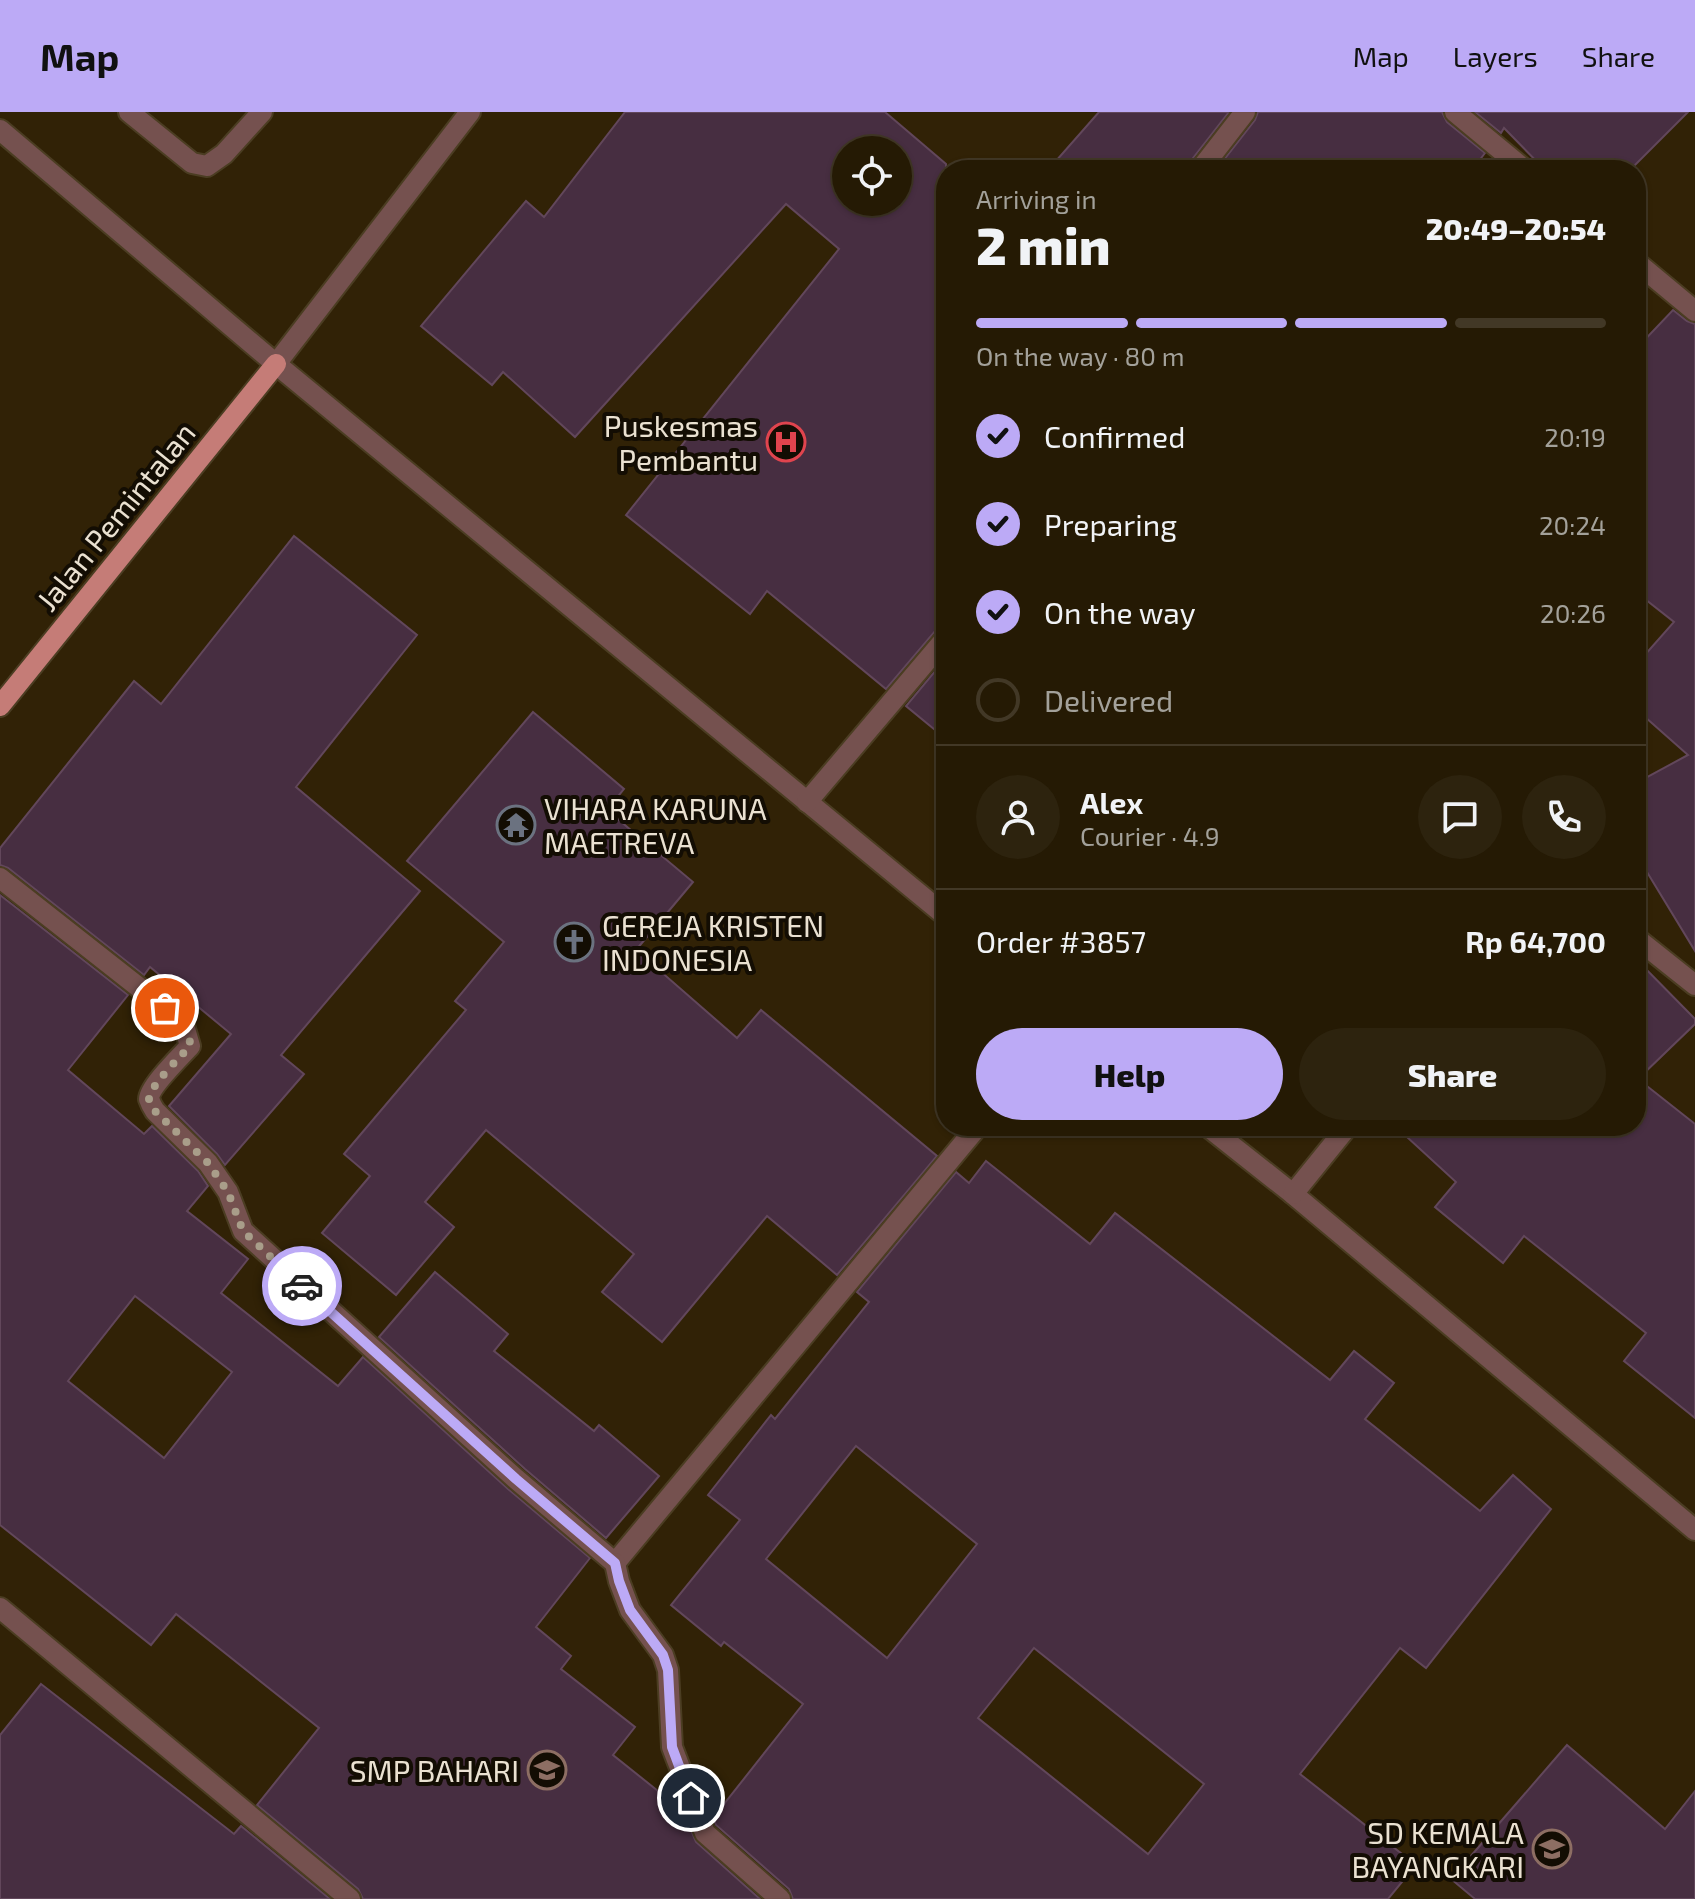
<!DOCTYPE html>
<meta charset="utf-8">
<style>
:root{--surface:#251a04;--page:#2d230e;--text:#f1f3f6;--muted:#a3a19a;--line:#423826;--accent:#bcaaf6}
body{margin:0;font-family:"Exo 2",sans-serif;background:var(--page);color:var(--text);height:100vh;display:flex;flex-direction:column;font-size:30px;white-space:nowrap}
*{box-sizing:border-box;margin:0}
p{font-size:26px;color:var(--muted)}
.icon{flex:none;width:44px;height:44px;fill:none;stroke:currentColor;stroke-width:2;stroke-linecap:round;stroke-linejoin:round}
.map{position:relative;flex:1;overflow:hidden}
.details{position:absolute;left:936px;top:48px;width:710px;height:976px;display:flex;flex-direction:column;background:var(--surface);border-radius:32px;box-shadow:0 2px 6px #0004,0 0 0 2px var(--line)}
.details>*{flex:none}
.tools{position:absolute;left:832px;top:24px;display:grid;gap:16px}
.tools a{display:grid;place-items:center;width:80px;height:80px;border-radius:50%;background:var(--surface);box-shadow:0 2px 6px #0004,0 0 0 2px var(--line);font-size:40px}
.pin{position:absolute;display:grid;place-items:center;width:68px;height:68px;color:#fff;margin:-34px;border:4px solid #fff;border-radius:50%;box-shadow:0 2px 8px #0007}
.courier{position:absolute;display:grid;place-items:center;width:80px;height:80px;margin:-40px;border:6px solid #bcaaf6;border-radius:50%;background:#fff;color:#222;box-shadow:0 2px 10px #0007}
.headline em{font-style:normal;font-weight:800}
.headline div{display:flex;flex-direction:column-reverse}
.headline{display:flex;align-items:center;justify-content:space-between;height:136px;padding:0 40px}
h1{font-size:52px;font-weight:800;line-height:60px}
.bar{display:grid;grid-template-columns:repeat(4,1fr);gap:12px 8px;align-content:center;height:96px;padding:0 40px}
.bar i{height:10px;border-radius:6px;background:var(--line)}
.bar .current{background:var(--accent)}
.bar p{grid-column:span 4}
.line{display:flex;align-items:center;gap:20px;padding:0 40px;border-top:2px solid var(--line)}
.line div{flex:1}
.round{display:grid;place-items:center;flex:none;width:84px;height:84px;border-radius:42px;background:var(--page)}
ol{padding:0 40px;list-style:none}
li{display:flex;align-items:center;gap:24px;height:88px}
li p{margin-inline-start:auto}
li .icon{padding:8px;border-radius:50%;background:var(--accent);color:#111;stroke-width:4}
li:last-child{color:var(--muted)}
li i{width:44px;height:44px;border:4px solid var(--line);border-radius:50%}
.cta{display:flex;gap:16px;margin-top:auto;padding:16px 40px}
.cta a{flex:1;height:92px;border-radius:48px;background:var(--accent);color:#111;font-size:32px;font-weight:800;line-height:92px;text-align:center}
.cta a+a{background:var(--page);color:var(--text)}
header{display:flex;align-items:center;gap:48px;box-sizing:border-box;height:112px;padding:0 40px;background:var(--accent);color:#111}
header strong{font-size:38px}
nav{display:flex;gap:44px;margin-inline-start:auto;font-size:28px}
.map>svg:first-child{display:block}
</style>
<header>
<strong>Map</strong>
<nav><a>Map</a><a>Layers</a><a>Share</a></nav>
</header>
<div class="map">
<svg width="1695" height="1787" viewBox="0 0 1695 1787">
<rect width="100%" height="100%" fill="#312206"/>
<g fill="#472e41" stroke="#62475b" stroke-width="2" fill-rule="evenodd">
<path d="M625 0H885L946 52V513L936 518 886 577 767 479 750 502 626 403 839 137 786 92 575 325 503 260 492 273 421 214 526 89 544 105ZM846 38H898V90H846Z"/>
<path d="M1099 0H1229L1190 50 1187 58H1048Z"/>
<path d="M1258 0H1442L1447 10 1485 41 1472 58H1216L1255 8Z"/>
<path d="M1475 0H1688L1630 58H1545L1504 16 1501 21Z"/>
<path d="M1673 198 1687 209 1695 212V839L1636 742V671L1688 643 1636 597V553L1674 510 1636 480V237Z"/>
<path d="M294 424 417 523 296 675 420 779 281 943 304 962 225 1053 217 1042 169 994 231 922 150 855 144 863 8 756 0 753V736L134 569 161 592Z"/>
<path d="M946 546V627L906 594Z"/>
<path d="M533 600 624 677 607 698 693 770 636 838 737 926 761 898 937 1044 837 1163 767 1104 662 1230 602 1180 634 1142 486 1018 425 1090 454 1115 396 1183 322 1121 370 1064 344 1042 466 898 455 889 504 830 407 749Z"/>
<path d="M0 783 128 883 68 958 144 1022 152 1014 198 1059 208 1074 187 1099 248 1147 221 1181 338 1274 363 1245 508 1377 590 1446 536 1515 571 1544 561 1557 635 1615 613 1643 683 1699 696 1730 760 1787H363L358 1777 257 1693 319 1616 176 1502 151 1533 0 1413ZM135 1184 232 1260 164 1346 68 1269Z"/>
<path d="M1636 847 1695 907V912L1638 967 1695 1012V1306L1624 1249 1646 1221 1524 1124 1503 1151 1435 1095 1456 1070 1395 1014H1636Z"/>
<path d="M986 1049 1090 1132 1115 1101 1330 1268 1354 1239 1394 1271 1365 1307 1480 1399 1513 1363 1551 1397 1426 1556 1400 1536 1300 1662 1416 1753 1388 1787H793L789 1777 716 1713 713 1706 803 1592 724 1530 721 1534 671 1493 740 1408 708 1383 771 1303 775 1307 869 1190 857 1180 956 1060 969 1071ZM856 1334 977 1432 887 1546 766 1447ZM1034 1536 1204 1672 1148 1742 978 1606Z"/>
<path d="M435 1160 508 1222 494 1239 594 1319 599 1313 659 1364 606 1426 525 1357 379 1225Z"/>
<path d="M41 1572 234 1722 241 1714 330 1787H0V1623Z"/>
<path d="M1567 1633 1665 1717 1695 1679V1787H1475L1451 1767Z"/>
</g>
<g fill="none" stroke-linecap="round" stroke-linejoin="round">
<defs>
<g id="minor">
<path d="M129 0 192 51 207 54 224 42 262 0"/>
<path d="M1455 0 1525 58"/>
<path d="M0 18 276 252 946 804"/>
<path d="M1200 58 1245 0"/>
<path d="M1636 150 1695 199"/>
<path d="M276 252 470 0"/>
<path d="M807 690 946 526"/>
<path d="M0 766 183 910 190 934C181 944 149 975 149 987 150 990 153 996 155 999L208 1051 228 1080 243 1119 516 1367 615 1451 978 1014"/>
<path d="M1636 826 1695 873"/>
<path d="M1207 1014 1293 1082 1695 1418"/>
<path d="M1293 1082 1348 1014"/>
<path d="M615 1451 619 1469 630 1498 663 1543 668 1558 672 1635 705 1721 780 1787"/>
<path d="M0 1496 350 1787"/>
</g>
<path id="major" d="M0 594 276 252"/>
</defs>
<use href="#minor" stroke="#4b3d22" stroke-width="24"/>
<use href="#major" stroke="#4b3d22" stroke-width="24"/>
<use href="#minor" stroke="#75514f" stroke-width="20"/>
<use href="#major" stroke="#c57c77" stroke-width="20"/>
</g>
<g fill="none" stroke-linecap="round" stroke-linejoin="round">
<path stroke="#a99e8a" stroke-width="8" stroke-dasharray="0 14.4" d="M165 896C179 907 190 915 190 934 181 944 149 975 149 987 150 990 153 996 155 999L208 1051 228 1080 243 1119 302 1174"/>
<path stroke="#bcaaf6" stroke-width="10" d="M302 1174 516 1367 615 1451 619 1469 630 1498 663 1543 668 1558 672 1635 691 1686"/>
</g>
<defs>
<symbol id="hospital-ring" viewBox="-11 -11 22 22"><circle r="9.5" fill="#130d03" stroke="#e0444e" stroke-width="1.5"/><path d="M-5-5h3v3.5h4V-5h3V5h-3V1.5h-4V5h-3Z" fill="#e0444e"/></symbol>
<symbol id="temple-ring" viewBox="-11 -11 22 22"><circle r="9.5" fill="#130d03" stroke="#6b7280" stroke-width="1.5"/><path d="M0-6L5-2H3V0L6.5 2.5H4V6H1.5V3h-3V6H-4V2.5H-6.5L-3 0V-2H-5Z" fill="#6b7280"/></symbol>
<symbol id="church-ring" viewBox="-11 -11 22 22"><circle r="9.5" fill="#130d03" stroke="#6b7280" stroke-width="1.5"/><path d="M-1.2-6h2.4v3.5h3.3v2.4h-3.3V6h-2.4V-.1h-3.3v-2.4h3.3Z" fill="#6b7280"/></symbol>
<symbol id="school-ring" viewBox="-11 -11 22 22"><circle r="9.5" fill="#130d03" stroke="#8d6e63" stroke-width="1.5"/><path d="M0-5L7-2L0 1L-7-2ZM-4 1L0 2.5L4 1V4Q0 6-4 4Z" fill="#8d6e63"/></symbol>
</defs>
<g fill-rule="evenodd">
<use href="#hospital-ring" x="764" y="308" width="44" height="44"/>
<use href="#temple-ring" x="494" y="691" width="44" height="44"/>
<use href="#church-ring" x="552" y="808" width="44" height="44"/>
<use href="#school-ring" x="525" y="1636" width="44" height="44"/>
<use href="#school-ring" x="1530" y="1715" width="44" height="44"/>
</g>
<g text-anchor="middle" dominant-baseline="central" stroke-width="8" stroke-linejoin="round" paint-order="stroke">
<g font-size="30" fill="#eae1d1" stroke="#130d03" text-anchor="end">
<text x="758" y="313">Puskesmas<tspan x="758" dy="34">Pembantu</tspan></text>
<text x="544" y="696" text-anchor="start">VIHARA KARUNA<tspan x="544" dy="34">MAETREVA</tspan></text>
<text x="602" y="813" text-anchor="start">GEREJA KRISTEN<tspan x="602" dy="34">INDONESIA</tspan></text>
<text x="519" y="1658">SMP BAHARI</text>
<text x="1524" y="1720">SD KEMALA<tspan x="1524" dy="34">BAYANGKARI</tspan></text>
</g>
<g font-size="30" fill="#eae1d1" stroke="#130d03">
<text transform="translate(115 404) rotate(-51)">Jalan Pemintalan</text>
</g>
</g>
</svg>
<div class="tools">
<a><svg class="icon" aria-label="locate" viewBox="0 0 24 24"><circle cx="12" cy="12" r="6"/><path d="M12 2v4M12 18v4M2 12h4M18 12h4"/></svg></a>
</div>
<div class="pin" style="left:165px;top:896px;background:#ea580c"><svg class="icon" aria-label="bag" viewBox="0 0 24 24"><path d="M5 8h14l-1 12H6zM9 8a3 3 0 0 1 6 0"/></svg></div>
<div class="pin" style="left:691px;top:1686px;background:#1f2937"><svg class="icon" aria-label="home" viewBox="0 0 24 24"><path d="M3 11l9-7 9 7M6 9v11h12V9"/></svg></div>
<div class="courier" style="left:302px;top:1174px"><svg class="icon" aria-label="car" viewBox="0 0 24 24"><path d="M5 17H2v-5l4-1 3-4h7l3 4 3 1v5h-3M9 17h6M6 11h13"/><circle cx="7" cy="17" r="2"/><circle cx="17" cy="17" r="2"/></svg></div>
<section class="details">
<div class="headline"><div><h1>2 min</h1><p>Arriving in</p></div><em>20:49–20:54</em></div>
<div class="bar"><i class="current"></i><i class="current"></i><i class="current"></i><i></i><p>On the way · 80 m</p></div>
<ol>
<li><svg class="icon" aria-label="check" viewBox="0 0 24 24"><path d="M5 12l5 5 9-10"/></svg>Confirmed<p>20:19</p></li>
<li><svg class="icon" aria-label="check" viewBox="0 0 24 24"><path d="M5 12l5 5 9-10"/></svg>Preparing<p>20:24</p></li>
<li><svg class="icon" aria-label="check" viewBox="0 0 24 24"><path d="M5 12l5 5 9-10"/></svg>On the way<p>20:26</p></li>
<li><i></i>Delivered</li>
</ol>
<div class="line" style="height:144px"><a class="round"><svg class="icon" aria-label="person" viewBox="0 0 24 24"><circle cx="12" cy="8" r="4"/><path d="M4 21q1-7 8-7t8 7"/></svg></a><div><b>Alex</b><p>Courier · 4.9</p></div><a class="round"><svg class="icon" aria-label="chat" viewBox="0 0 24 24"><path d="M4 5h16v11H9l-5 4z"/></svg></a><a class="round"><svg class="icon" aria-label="phone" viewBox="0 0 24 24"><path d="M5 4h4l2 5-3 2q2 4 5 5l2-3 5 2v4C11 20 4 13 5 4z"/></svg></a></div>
<div class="line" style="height:104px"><div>Order #3857</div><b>Rp 64,700</b></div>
<div class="cta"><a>Help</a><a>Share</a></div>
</section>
</div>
